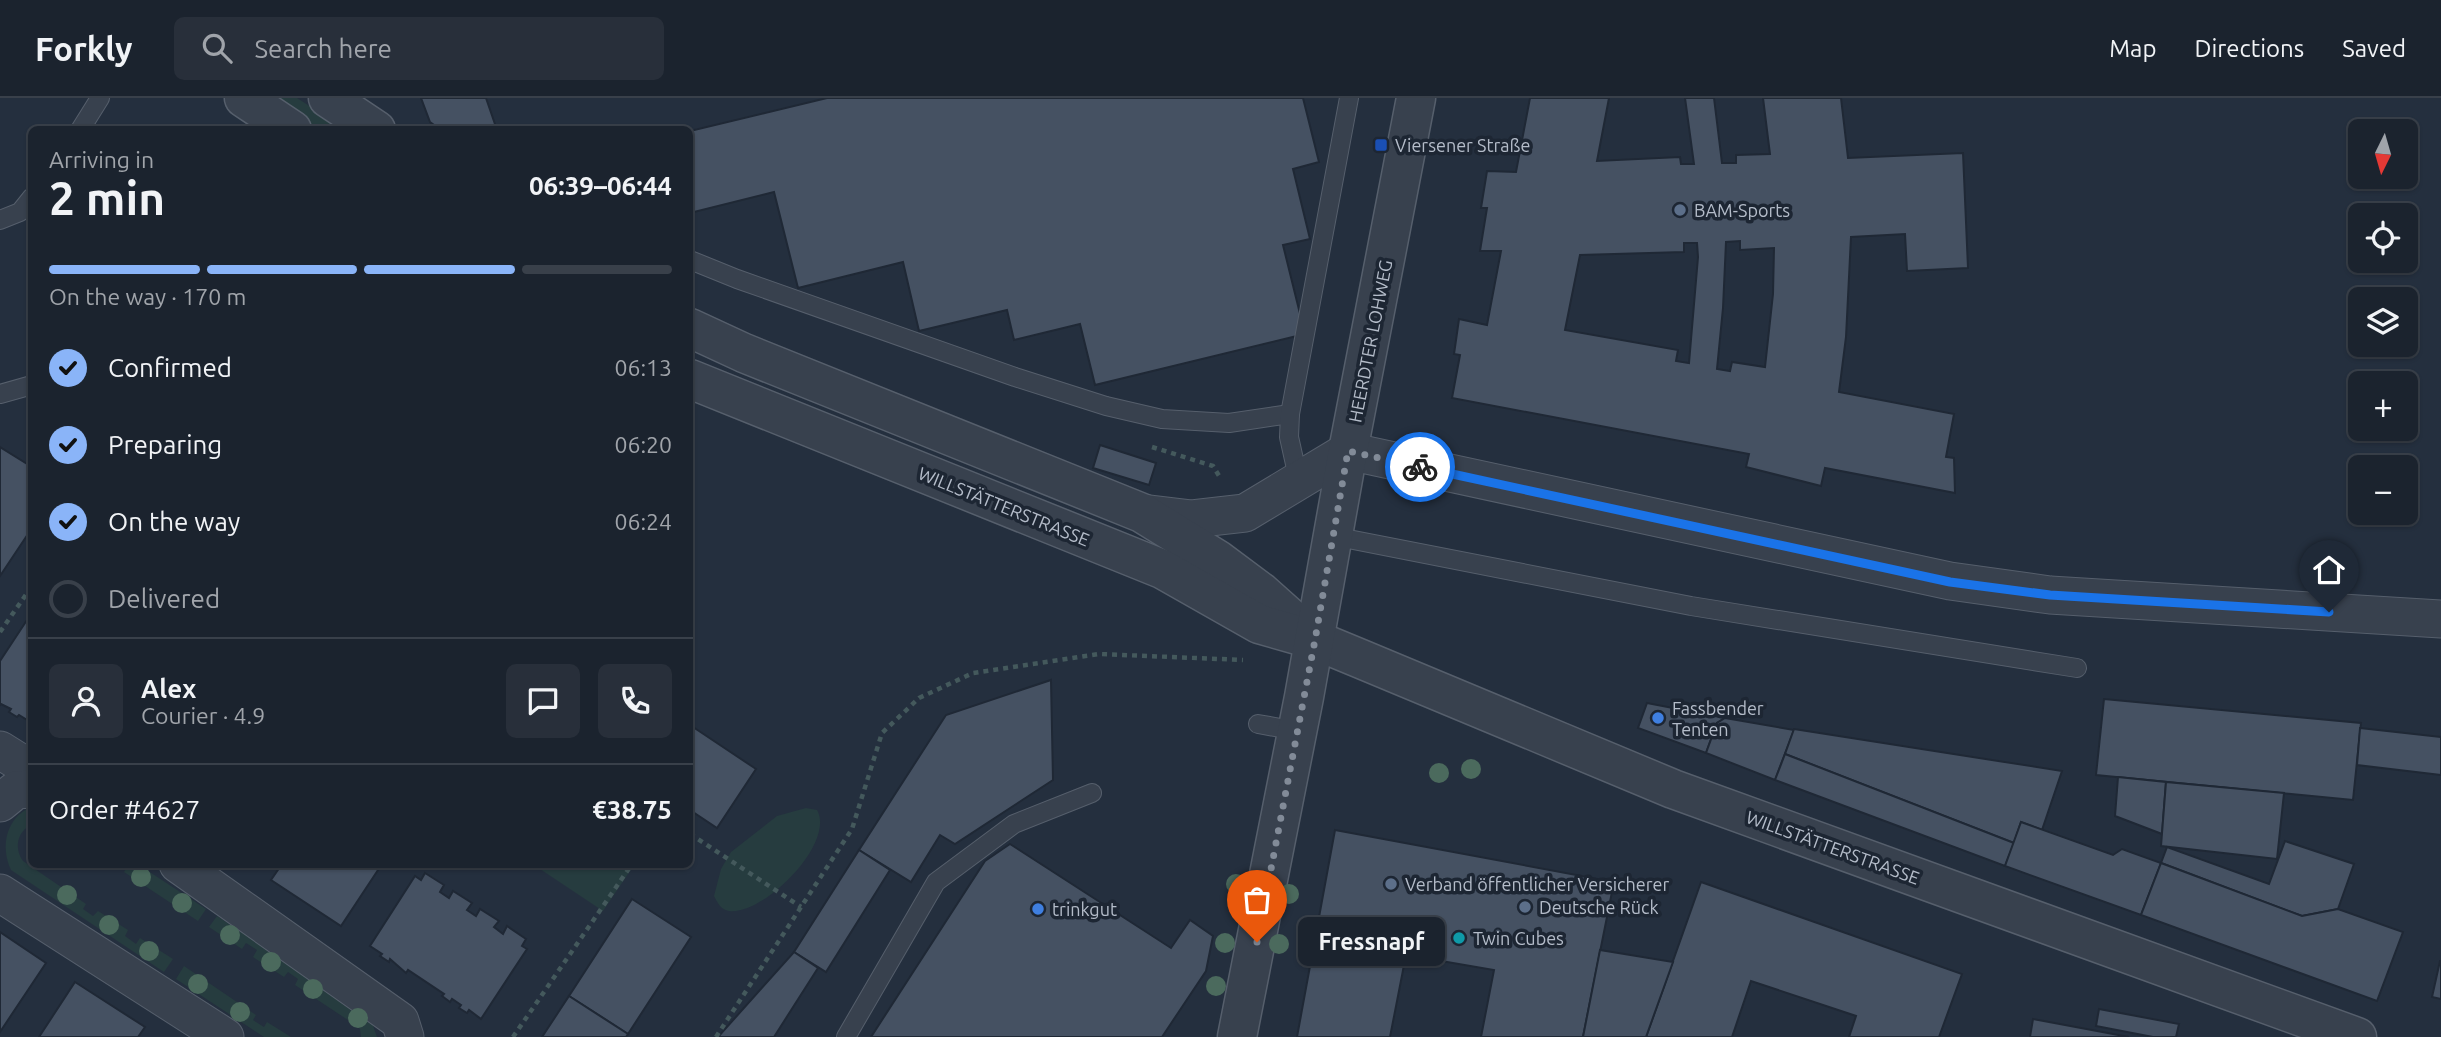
<!DOCTYPE html>
<meta charset="utf-8">
<style>
:root{--surface:#1b232e;--page:#282f3a;--text:#f1f3f6;--muted:#a0a4aa;--line:#39404a;--accent:#8ab4f8}
body{margin:0;font-family:Ubuntu,sans-serif;background:var(--page);color:var(--text);height:100vh;display:flex;flex-direction:column;font-size:26px;white-space:nowrap}
*{box-sizing:border-box;margin:0}
p{font-size:23px;color:var(--muted)}
.icon{flex:none;width:38px;height:38px;fill:none;stroke:currentColor;stroke-width:2;stroke-linecap:round;stroke-linejoin:round}
.map{position:relative;flex:1;overflow:hidden}
.drawer{position:absolute;left:28px;top:28px;width:665px;height:742px;display:flex;flex-direction:column;background:var(--surface);border-radius:10px;box-shadow:0 2px 5px #0004,0 0 0 2px var(--line)}
.drawer>*{flex:none}
.needle{width:46px;rotate:185deg}
.tools{position:absolute;left:2348px;top:21px;display:grid;gap:14px}
.tools a{display:grid;place-items:center;width:70px;height:70px;border-radius:10px;background:var(--surface);box-shadow:0 2px 5px #0004,0 0 0 2px var(--line);font-size:35px}
.pin{position:absolute;display:grid;place-items:center;width:60px;height:60px;color:#fff;margin:-72px -30px;border-radius:50% 50% 50% 0;rotate:-45deg;box-shadow:0 0 7px #0007}
.pin .icon{rotate:45deg}
.courier{position:absolute;display:grid;place-items:center;width:70px;height:70px;margin:-35px;border:5px solid #1a73e8;border-radius:50%;background:#fff;color:#222;box-shadow:0 2px 9px #0007}
.bubble{position:absolute;height:49px;border-radius:10px;background:var(--surface);box-shadow:0 2px 5px #0004,0 0 0 2px var(--line);font-size:23px;font-weight:600;line-height:49px;text-align:center}
.headline em{font-style:normal;font-weight:600}
.headline div{display:flex;flex-direction:column-reverse}
.headline{display:flex;align-items:center;justify-content:space-between;height:119px;padding:0 21px}
h1{font-size:46px;font-weight:600;line-height:52px}
.bar{display:grid;grid-template-columns:repeat(4,1fr);gap:10px 7px;align-content:center;height:84px;padding:0 21px}
.bar i{height:9px;border-radius:5px;background:var(--line)}
.bar .active{background:var(--accent)}
.bar p{grid-column:span 4}
.line{display:flex;align-items:center;gap:18px;padding:0 21px;border-top:2px solid var(--line)}
.line div{flex:1}
.round{display:grid;place-items:center;flex:none;width:74px;height:74px;border-radius:10px;background:var(--page)}
ol{padding:0 21px;list-style:none}
li{display:flex;align-items:center;gap:21px;height:77px}
li p{margin-inline-start:auto}
li .icon{padding:7px;border-radius:50%;background:var(--accent);color:#111;stroke-width:4}
li:last-child{color:var(--muted)}
li i{width:38px;height:38px;border:4px solid var(--line);border-radius:50%}
header{display:flex;align-items:center;gap:42px;box-sizing:border-box;height:98px;padding:0 35px;background:var(--surface);border-bottom:2px solid var(--line)}
header strong{font-size:33px}
nav{display:flex;gap:38px;margin-inline-start:auto;font-size:24px}
.search{width:490px;height:63px;background:var(--page);display:flex;align-items:center;gap:18px;box-sizing:border-box;padding:0 24px;border-radius:10px;color:var(--muted);font-size:26px}
.map>svg:first-child{display:block}
</style>
<header>
<strong>Forkly</strong>
<div class="search"><svg class="icon" aria-label="search" viewBox="0 0 24 24"><circle cx="10" cy="10" r="6"/><path d="M15 15l6 6"/></svg>Search here</div>
<nav><a>Map</a><a>Directions</a><a>Saved</a></nav>
</header>
<div class="map">
<svg width="2441" height="939" viewBox="0 0 2441 939">
<rect width="100%" height="100%" fill="#242f3e"/>
<g fill="#263c3f">
<path d="M271 0H297L345 31H318Z"/>
<path d="M31 709V727C17 734 14 750 23 763L86 806 83 811 93 818 98 813 128 832 125 838 136 846 140 840 173 861 164 874 11 772C0 748 6 720 31 709Z"/>
<path d="M806 710 817 712C836 745 763 818 729 813 721 812 717 804 714 798L721 771 731 754 777 718Z"/>
<path d="M124 767H139L206 811 198 823 124 774 127 769Z"/>
<path d="M534 767H634L603 813Z"/>
<path d="M217 818 360 911 371 922 377 939H361L360 931 354 926 295 887 298 881 288 874 284 879 253 859 257 852 246 845 242 851 209 829Z"/>
<path d="M184 868 256 917 253 922 264 929 267 924 291 939H264L176 881Z"/>
</g>
<g fill="#455162" stroke="#1f2835" stroke-width="2" fill-rule="evenodd">
<path d="M421 0H486L497 32H441L430 24Z"/>
<path d="M827 0H1303L1319 64 1293 71 1310 141 1283 147 1305 236 1095 287 1080 226 1014 242 1007 212 919 233 903 164 798 190 774 94 690 115V33Z"/>
<path d="M1530 0H1609L1597 63 1680 59 1681 66H1694L1685 0H1714L1722 65H1736V57L1770 56 1763 0H1841L1848 60 1963 55 1968 170 1907 173 1905 136 1851 139 1846 239 1839 294 1954 316 1946 359 1954 360 1955 395 1825 370 1821 388 1746 369 1749 356 1452 300 1460 257 1454 256 1459 221 1487 227 1501 153H1480L1487 110H1481L1487 73 1516 74ZM1740 143V152L1774 150 1773 196 1765 269 1732 264 1730 273 1717 271 1723 210 1726 144ZM1684 145H1697L1698 159 1689 265 1676 263 1678 252 1565 232 1580 157 1684 154Z"/>
<path d="M1100 347 1156 365 1149 387 1093 370Z"/>
<path d="M0 349 32 369V430L0 478Z"/>
<path d="M27 522 32 525V625L19 617 17 619 9 614 11 611 1 606 0 607V563Z"/>
<path d="M1051 582 1053 682 955 746 940 737 911 784 859 752 946 617Z"/>
<path d="M2104 601 2361 625 2353 702 2096 677Z"/>
<path d="M1647 605 1725 620 1717 625 1706 655 1638 630Z"/>
<path d="M1725 620 1794 632 1775 682 1706 655 1717 625Z"/>
<path d="M690 627 756 671 717 730 690 712Z"/>
<path d="M2360 630 2441 639V677L2357 667Z"/>
<path d="M1794 631 2062 673 2042 732 2021 724 2014 745 1785 656Z"/>
<path d="M1785 656 2014 745 2005 768 1775 682Z"/>
<path d="M2118 679 2166 684 2162 736 2115 718Z"/>
<path d="M2166 684 2284 695 2277 761 2161 748Z"/>
<path d="M2021 724 2113 757 2122 751 2161 765 2141 817 2005 768Z"/>
<path d="M1335 732 1614 784 1583 939H1481L1494 872 1406 857 1390 939H1297Z"/>
<path d="M2285 743 2354 766 2338 811 2302 818 2161 765 2167 749 2269 786Z"/>
<path d="M1010 746 1171 850 1190 822 1213 838 1206 873 1162 939H871L985 763Z"/>
<path d="M859 752 890 772 826 874 794 854Z"/>
<path d="M2161 765 2302 818 2338 811 2403 834 2377 903 2141 817Z"/>
<path d="M282 766H382L341 828 271 782Z"/>
<path d="M425 775 444 787 440 794 449 800 453 793 472 805 467 812 476 818 480 811 499 823 494 829 503 836 507 828 526 841 522 848 527 851 481 921 469 912 467 915 459 910 461 907 452 901 450 904 442 898 444 896 408 872 406 875 390 861 389 864 380 858 382 856 370 848 415 778 421 782Z"/>
<path d="M1701 784 1962 876 1939 939H1849L1856 918 1751 883 1732 939H1646Z"/>
<path d="M632 801 691 839 628 936 569 898Z"/>
<path d="M0 834 46 865 0 934Z"/>
<path d="M1600 852 1673 864 1646 939H1583Z"/>
<path d="M794 854 818 870 774 939H718Z"/>
<path d="M2440 863H2441V901L2432 899Z"/>
<path d="M75 884 145 929 138 939H39Z"/>
<path d="M569 898 628 936 626 939H542Z"/>
<path d="M2099 911 2179 926 2176 939H2153L2096 928Z"/>
<path d="M2033 921 2129 939H2030Z"/>
</g>
<g fill="none" stroke-linecap="round" stroke-linejoin="round">
<defs>
<g id="service">
<path d="M80 32 100 0"/>
<path d="M0 122 20 114 32 99"/>
<path d="M690 162 737 181 1015 279 1106 308 1162 321 1229 325 1290 316"/>
<path d="M0 296 32 287"/>
<path d="M1299 384 1289 339 1290 316 1349 0"/>
<path d="M1333 438 1691 508 2077 570"/>
<path d="M1258 626 1297 633"/>
<path d="M846 939 936 784 1014 726 1092 695"/>
</g>
<g id="minor">
<path d="M1142 415 1192 421 1245 415 1348 353 1950 483 2050 497 2441 521"/>
<path d="M0 652 32 672"/>
<path d="M0 705 16 692 32 691"/>
<path d="M178 766 400 923 405 939"/>
<path d="M0 795 225 939"/>
</g>
<g id="tertiary">
<path d="M244 0 292 32"/>
<path d="M328 0 376 32"/>
<path d="M690 230 744 255 1142 415 1218 462 1261 494 1308 536"/>
<path d="M690 281 1162 471 1259 526 1315 542 1361 561 1673 691 2357 939"/>
<path d="M1237 939 1304 599 1348 353 1416 0"/>
</g>
</defs>
<use href="#service" stroke="#565f6c" stroke-width="20"/>
<use href="#minor" stroke="#565f6c" stroke-width="39"/>
<use href="#tertiary" stroke="#565f6c" stroke-width="41"/>
<g stroke="#44595c" stroke-width="4.5" stroke-dasharray="5 5" stroke-linecap="butt">
<path d="M1152 349 1213 368 1221 381"/>
<path d="M0 534 32 488"/>
<path d="M690 736 801 809"/>
<path d="M513 939 632 766"/>
<path d="M716 939 852 731 882 635 919 600 973 575 1099 556 1243 562"/>
</g>
<use href="#service" stroke="#38414e" stroke-width="18"/>
<use href="#minor" stroke="#38414e" stroke-width="37"/>
<use href="#tertiary" stroke="#38414e" stroke-width="38"/>
</g>
<g fill="#4b6a5d">
<circle cx="1471" cy="671" r="10"/>
<circle cx="1439" cy="675" r="10"/>
<circle cx="141" cy="779" r="10"/>
<circle cx="1236" cy="786" r="10"/>
<circle cx="1289" cy="796" r="10"/>
<circle cx="67" cy="797" r="10"/>
<circle cx="182" cy="805" r="10"/>
<circle cx="109" cy="827" r="10"/>
<circle cx="230" cy="837" r="10"/>
<circle cx="1225" cy="845" r="10"/>
<circle cx="1279" cy="846" r="10"/>
<circle cx="149" cy="853" r="10"/>
<circle cx="271" cy="864" r="10"/>
<circle cx="198" cy="886" r="10"/>
<circle cx="1216" cy="888" r="10"/>
<circle cx="313" cy="891" r="10"/>
<circle cx="240" cy="914" r="10"/>
<circle cx="358" cy="920" r="10"/>
</g>
<g fill="none" stroke-linecap="round" stroke-linejoin="round">
<path stroke="#828b98" stroke-width="7" stroke-dasharray="0 12.6" d="M1257 844 1315 542 1348 353 1420 369"/>
<path stroke="#1a73e8" stroke-width="9" d="M1420 369 1950 484 2050 497 2329 514"/>
</g>
<rect fill="#1a4fb4" stroke="#1d2633" stroke-width="2.5" x="1374" y="40" width="14" height="14" rx="3.5"/>
<g fill="#5c6f8a" stroke="#1d2633" stroke-width="2.5">
<circle cx="1680" cy="112" r="7"/>
<circle cx="1391" cy="786" r="7"/>
<circle cx="1525" cy="809" r="7"/>
</g>
<g fill="#3f7fe0" stroke="#1d2633" stroke-width="2.5">
<circle cx="1658" cy="620" r="7"/>
<circle cx="1038" cy="811" r="7"/>
</g>
<circle fill="#0f9aa8" stroke="#1d2633" stroke-width="2.5" cx="1459" cy="840" r="7"/>
<g text-anchor="middle" dominant-baseline="central" stroke-width="7" stroke-linejoin="round" paint-order="stroke">
<g font-size="18" fill="#b4bcc9" stroke="#1d2633" text-anchor="start">
<text x="1395" y="47">Viersener Straße</text>
<text x="1694" y="112">BAM-Sports</text>
<text x="1672" y="610">Fassbender<tspan x="1672" dy="21">Tenten</tspan></text>
<text x="1405" y="786">Verband öffentlicher Versicherer</text>
<text x="1539" y="809">Deutsche Rück</text>
<text x="1052" y="811">trinkgut</text>
<text x="1473" y="840">Twin Cubes</text>
</g>
<g font-size="18" fill="#b4bcc9" stroke="#1d2633">
<text transform="translate(1370 243) rotate(-79)">HEERDTER LOHWEG</text>
<text transform="translate(1004 408) rotate(22)">WILLSTÄTTERSTRASSE</text>
<text transform="translate(1833 749) rotate(20)">WILLSTÄTTERSTRASSE</text>
</g>
</g>
</svg>
<div class="tools">
<a><svg class="needle" viewBox="-14 -14 28 28"><path d="M0-13l5 13h-10z" fill="#e53935"/><path d="M0 13l5-13h-10z" fill="#a0a4aa"/></svg></a>
<a><svg class="icon" aria-label="locate" viewBox="0 0 24 24"><circle cx="12" cy="12" r="6"/><path d="M12 2v4M12 18v4M2 12h4M18 12h4"/></svg></a>
<a><svg class="icon" aria-label="layers" viewBox="0 0 24 24"><path d="M12 4l9 5-9 5-9-5zM3 14l9 5 9-5"/></svg></a>
<a>+</a>
<a>−</a>
</div>
<div class="pin" style="left:1257px;top:844px;background:#ea580c"><svg class="icon" aria-label="bag" viewBox="0 0 24 24"><path d="M5 8h14l-1 12H6zM9 8a3 3 0 0 1 6 0"/></svg></div>
<div class="pin" style="left:2329px;top:514px;background:#1f2937"><svg class="icon" aria-label="home" viewBox="0 0 24 24"><path d="M3 11l9-7 9 7M6 9v11h12V9"/></svg></div>
<div class="courier" style="left:1420px;top:369px"><svg class="icon" aria-label="bike" viewBox="0 0 24 24"><circle cx="6" cy="16" r="4"/><circle cx="18" cy="16" r="4"/><path d="M6 16l4-8h5l3 8M10 8l3 8H6M13 5h3"/></svg></div>
<div class="bubble" style="left:1298px;top:819px;width:147px">Fressnapf</div>
<section class="drawer">
<div class="headline"><div><h1>2 min</h1><p>Arriving in</p></div><em>06:39–06:44</em></div>
<div class="bar"><i class="active"></i><i class="active"></i><i class="active"></i><i></i><p>On the way · 170 m</p></div>
<ol>
<li><svg class="icon" aria-label="check" viewBox="0 0 24 24"><path d="M5 12l5 5 9-10"/></svg>Confirmed<p>06:13</p></li>
<li><svg class="icon" aria-label="check" viewBox="0 0 24 24"><path d="M5 12l5 5 9-10"/></svg>Preparing<p>06:20</p></li>
<li><svg class="icon" aria-label="check" viewBox="0 0 24 24"><path d="M5 12l5 5 9-10"/></svg>On the way<p>06:24</p></li>
<li><i></i>Delivered</li>
</ol>
<div class="line" style="height:126px"><a class="round"><svg class="icon" aria-label="person" viewBox="0 0 24 24"><circle cx="12" cy="8" r="4"/><path d="M4 21q1-7 8-7t8 7"/></svg></a><div><b>Alex</b><p>Courier · 4.9</p></div><a class="round"><svg class="icon" aria-label="chat" viewBox="0 0 24 24"><path d="M4 5h16v11H9l-5 4z"/></svg></a><a class="round"><svg class="icon" aria-label="phone" viewBox="0 0 24 24"><path d="M5 4h4l2 5-3 2q2 4 5 5l2-3 5 2v4C11 20 4 13 5 4z"/></svg></a></div>
<div class="line" style="height:91px"><div>Order #4627</div><b>€38.75</b></div>
</section>
</div>
